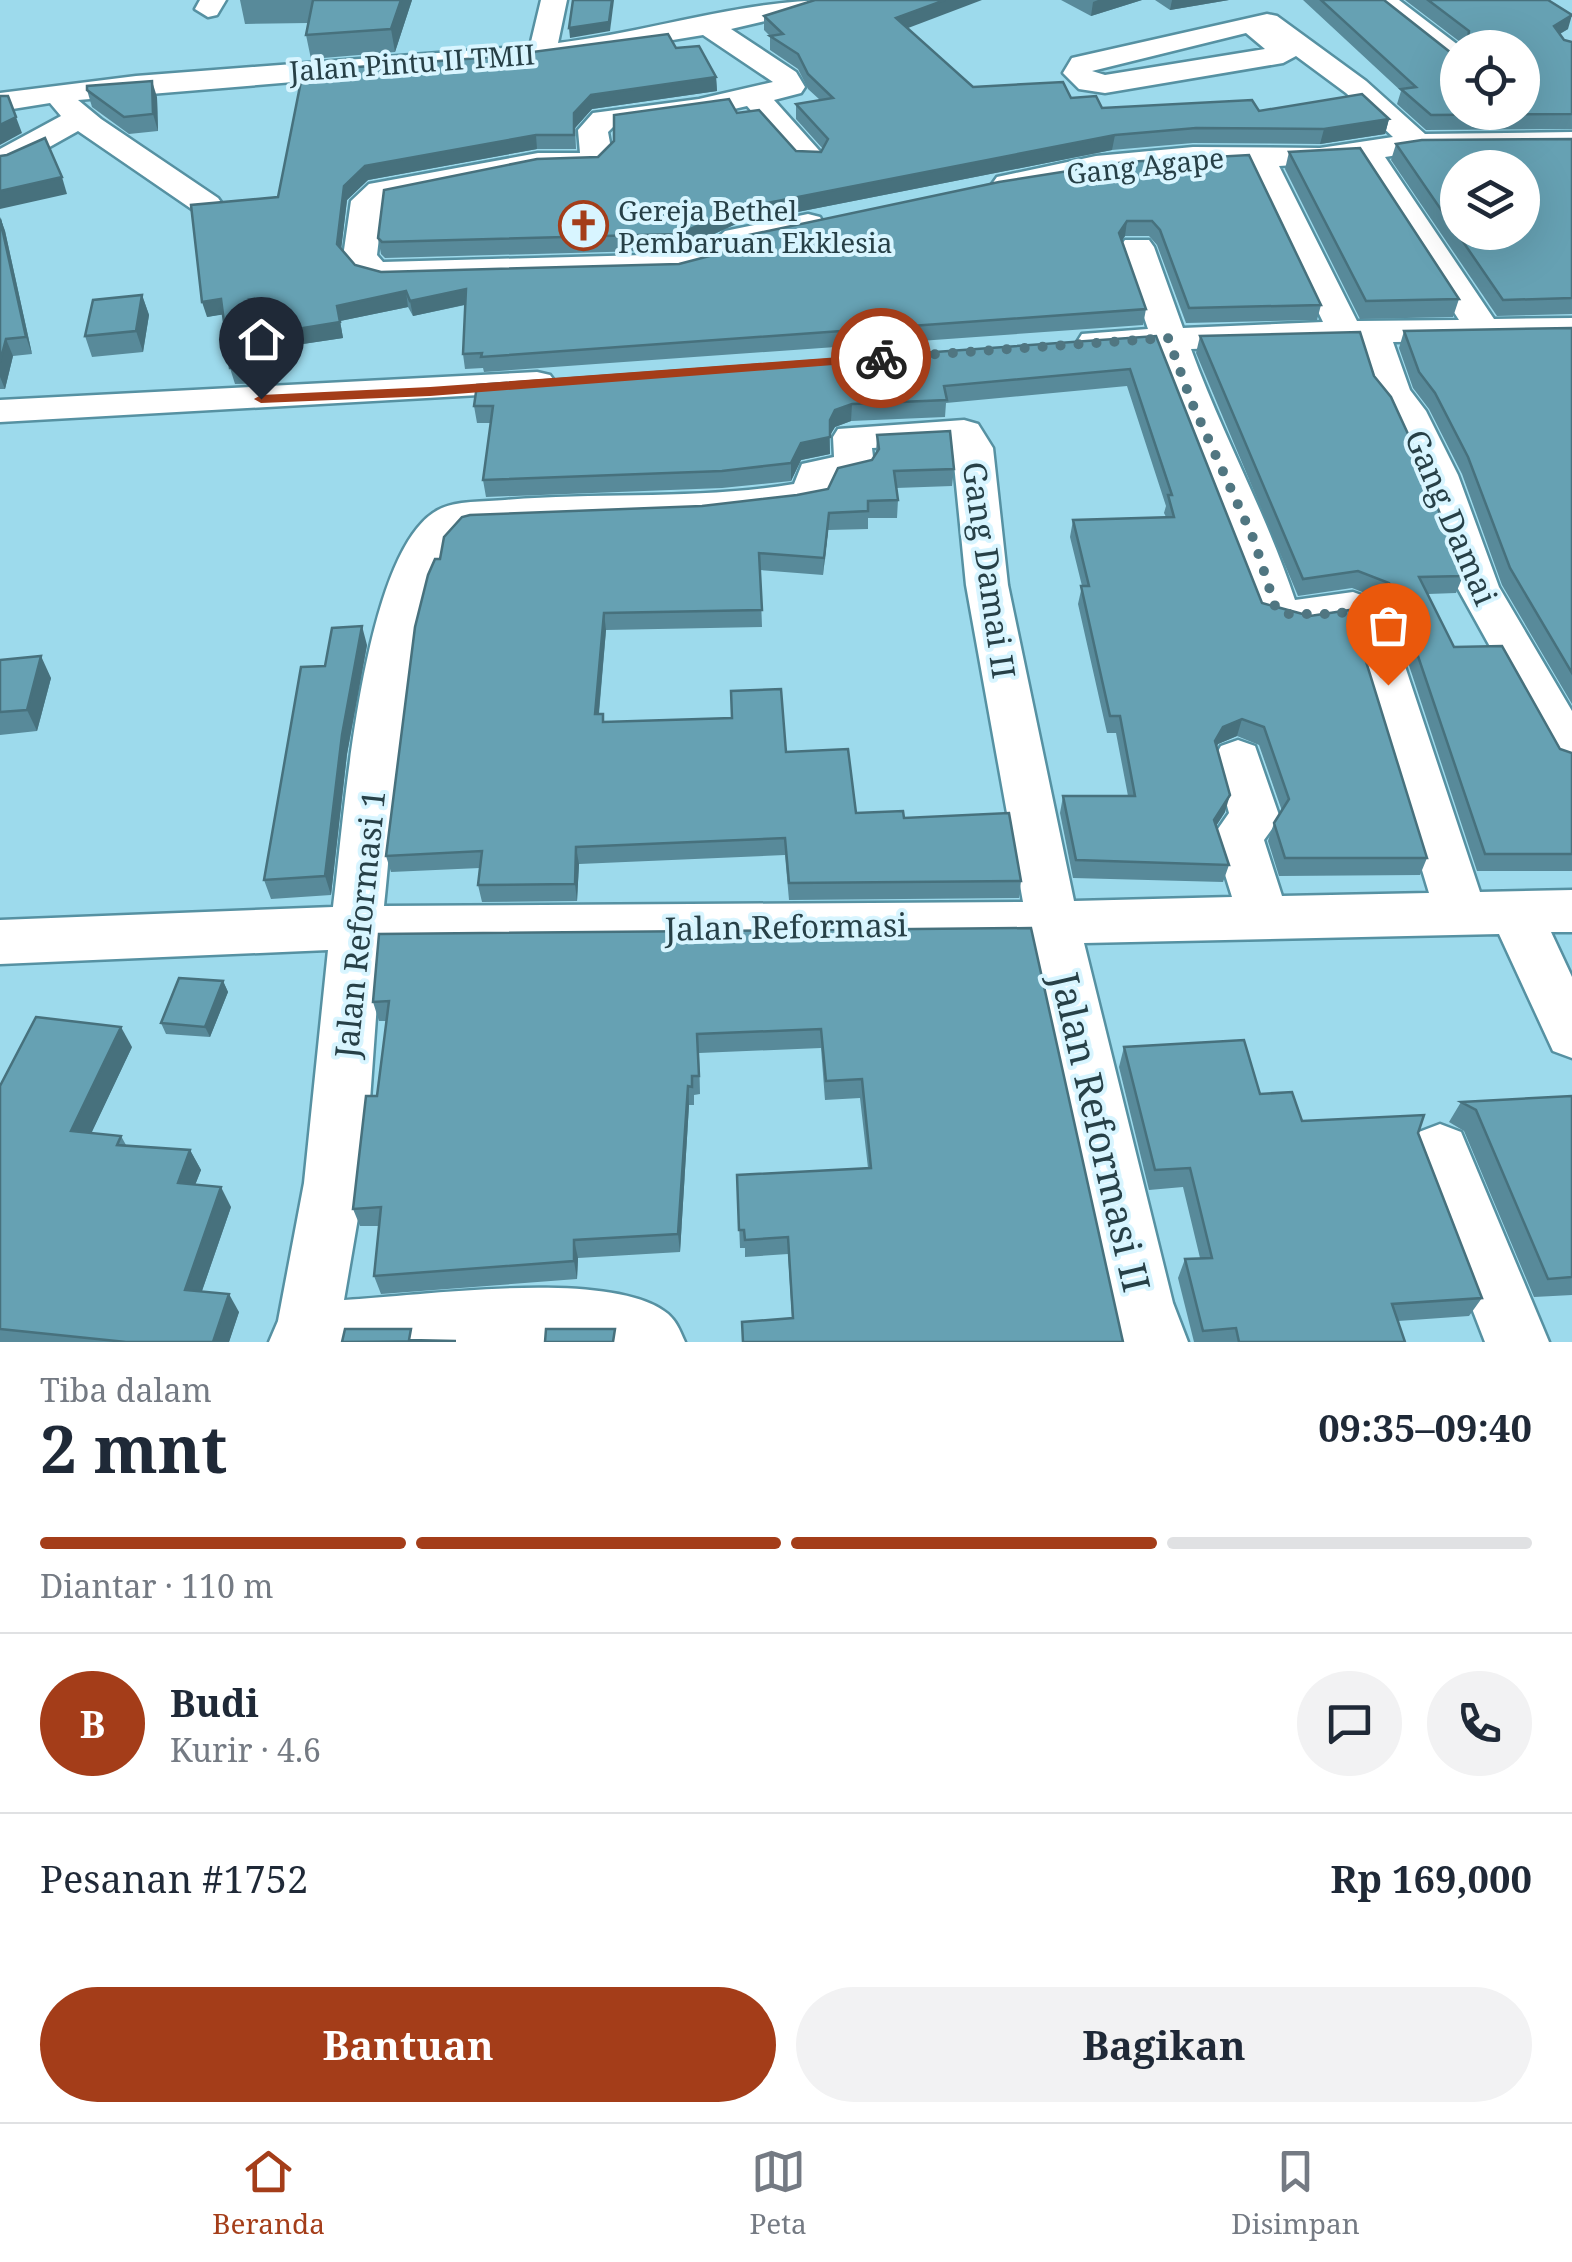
<!DOCTYPE html>
<html lang="id">
<meta charset="utf-8">
<style>
:root{--surface:#fff;--page:#f2f2f3;--text:#1f2937;--muted:#747a83;--line:#e0e1e3;--accent:#a43d19}
body{margin:0;font-family:"Noto Serif",serif;background:var(--page);color:var(--text);height:100vh;display:flex;flex-direction:column;font-size:38px;white-space:nowrap}
*{box-sizing:border-box;margin:0}
p{font-size:32px;color:var(--muted)}
.icon{flex:none;width:55px;height:55px;fill:none;stroke:currentColor;stroke-width:2;stroke-linecap:round;stroke-linejoin:round}
.map{position:relative;height:1342px;overflow:hidden}
.drawer{display:flex;flex-direction:column;background:var(--surface);flex:1}
.drawer>*{flex:none}
.controls{position:absolute;left:1440px;top:30px;display:grid;gap:20px}
.controls a{display:grid;place-items:center;width:100px;height:100px;border-radius:50%;background:var(--surface);box-shadow:0 10px 40px #0002;font-size:50px}
.pin{position:absolute;display:grid;place-items:center;width:85px;height:85px;color:#fff;margin:-102px -42px;border-radius:50% 50% 50% 0;rotate:-45deg;box-shadow:0 0 10px #0007}
.pin .icon{rotate:45deg}
.courier{position:absolute;display:grid;place-items:center;width:100px;height:100px;margin:-50px;border:8px solid #a43d19;border-radius:50%;background:#fff;color:#222;box-shadow:0 2px 12px #0007}
.head em{font-style:normal;font-weight:700}
.head div{display:flex;flex-direction:column-reverse}
.head{display:flex;align-items:center;justify-content:space-between;height:170px;padding:0 40px}
h1{font-size:65px;font-weight:700;line-height:75px}
.bar{display:grid;grid-template-columns:repeat(4,1fr);gap:15px 10px;align-content:center;height:120px;padding:0 40px}
.bar i{height:12px;border-radius:8px;background:var(--line)}
.bar .selected{background:var(--accent)}
.bar p{grid-column:span 4}
.line{display:flex;align-items:center;gap:25px;padding:0 40px;border-top:2px solid var(--line)}
.line div{flex:1}
.round{display:grid;place-items:center;flex:none;width:105px;height:105px;border-radius:52px;background:var(--page)}
.action{display:flex;gap:20px;margin-top:auto;padding:20px 40px}
.action a{flex:1;height:115px;border-radius:60px;background:var(--accent);color:#fff;font-size:40px;font-weight:700;line-height:115px;text-align:center}
.action a+a{background:var(--page);color:var(--text)}
.menu{display:flex;justify-content:space-around;align-items:center;height:140px;border-top:2px solid var(--line);background:var(--surface);font-size:28px;color:var(--muted)}
.menu a{display:grid;justify-items:center;gap:5px}
.menu .selected{color:var(--accent)}
.map>svg:first-child{display:block}
</style>
<div class="map">
<svg width="1572" height="1342" viewBox="0 0 1572 1342">
<rect width="100%" height="100%" fill="#9ddaec"/>
<g fill="none" stroke-linecap="round" stroke-linejoin="round">
<defs>
<g id="minor">
<path d="M200 0H226L217 15 208 17 195 9Z"/>
<path d="M541 0H567L558 43C650 32 742 0 834 0L830 6 731 29 796 72 805 87 801 93 774 100 825 157 821 164H799L747 106 699 117 613 127 608 132 612 154 599 169 538 171 390 199 383 204 377 255 383 262 680 254 711 244 725 231 808 214 820 217 824 224 820 231 748 246 735 258 715 267 655 277 561 276 499 282 384 283 359 276 343 257 351 201 369 184 538 153H580L578 130 593 113 699 99 773 82 703 35 545 61 78 100 101 119 218 198 223 205 218 212H196L78 131 12 168 0 170V149L61 116 50 103 0 111V93L136 76 530 46Z"/>
<path d="M1369 0H1399L1462 48H1458V66L1448 64Z"/>
<path d="M1267 14 1277 16 1366 81 1425 134 1572 132V150L1417 152 1385 157 1494 319 1572 318V340L1393 342 1410 390 1426 411 1458 475 1499 587 1572 711V770L1555 764 1457 587 1418 475 1389 412 1373 391 1371 373 1357 343 1191 349C1222 434 1266 513 1295 600L1353 592 1380 602 1387 612 1480 892 1572 890V932H1551L1572 977V1058L1553 1051 1499 934 1084 943 1173 1303 1188 1342H1124L1111 1303 1031 944 836 948H381L364 1183 344 1300C420 1296 604 1269 664 1311 676 1319 679 1329 685 1342H269L278 1321 304 1183 328 950 0 964V920L333 907C344 822 361 551 438 510 456 500 485 502 505 500 602 492 699 500 794 484L802 464 834 457 833 437 838 429 964 420 978 424 993 448 1008 585 1074 901 1232 897 1213 836 1229 813 1214 758 1221 746 1238 740 1255 746 1280 818 1264 840 1282 896 1429 893 1347 623 1305 630 1261 619 1233 540 1173 403 1155 350 1095 353 1082 350 1077 342 1082 334 1148 329 1120 247 1125 240H1149L1154 247 1183 328 1323 322 1248 166C1165 165 1088 176 1008 193L997 191 992 184 997 177 1096 156 1193 147 1320 148 1393 137 1346 93 1296 56 1283 63 1105 93 1079 89 1063 73 1072 58ZM1246 33 1265 49 1105 75 1092 71ZM1357 161 1459 320 1357 321 1279 166ZM952 444 966 585 1023 902 384 906C392 840 407 557 463 531 482 522 553 523 577 522 661 520 745 523 827 502L835 482 868 475 874 466 872 448Z"/>
<path d="M537 372 550 375 556 383 550 391 0 422V400Z"/>
<path d="M1440 1124 1461 1132 1549 1342H1485L1411 1151 1419 1132Z"/>
</g>
</defs>
<use href="#minor" stroke="#5691a2" stroke-width="5"/>
<use href="#minor" fill="#fff" fill-rule="evenodd"/>
</g>
<g fill="#588a9a">
<path d="M240 0H412L395 52 311 59 306 35 308 23 245 24Z"/>
<path d="M1061 0H1142L1091 16Z"/>
<path d="M1155 0H1229L1170 10Z"/>
<path d="M1303 0H1384L1458 112 1522 48H1464V45L1405 0H1548L1568 29 1560 34 1564 40 1572 42V129L1426 130 1397 104 1401 91Z"/>
<path d="M764 16 907 28 973 87 1071 98 1102 108 1259 111 1389 119 1385 134 1320 144 1193 143 1112 150 736 224 679 250 385 258 381 254 378 238 598 157 737 113 796 151 821 152 823 149 796 119V104L820 100 808 89 798 69 770 50V36L764 30Z"/>
<path d="M676 48 716 77 717 91 592 109 575 128 576 149H537L368 180 347 200 341 249 355 265 381 272 679 264 1125 162 1321 305 1317 320 1186 323 1157 245 1149 236H1125L1122 241 1146 309 1143 325 484 372 483 368 465 369 463 354 465 305 413 316 408 307 340 321 343 338 276 348 269 383 235 384 230 368 223 314 207 317 278 197Z"/>
<path d="M87 90 157 97 158 131 129 134 92 107Z"/>
<path d="M1572 139V314L1497 316 1391 160 1396 144Z"/>
<path d="M1289 152 1459 299 1453 317 1360 319 1285 169Z"/>
<path d="M0 217 5 231 32 354 13 356 5 389H0Z"/>
<path d="M142 295 149 315 143 352 92 357 85 336Z"/>
<path d="M1572 328V704L1502 585 1462 474 1429 409 1413 388 1399 348 1404 331Z"/>
<path d="M1156 336 1262 603 1427 858 1420 875 1279 876 1268 841 1274 823 1282 811 1259 745 1237 736 1218 744 1217 746 1225 812 1216 826 1229 865 1223 882 1073 878 1060 813 1063 796H1128L1116 733H1107L1078 604 1082 586 1070 537 1073 520 1166 517 1164 513 1166 506 1127 386 946 403 945 417 851 421 835 427 830 435V454L801 460 791 481 722 488 486 497 483 480 491 423H477L474 406Z"/>
<path d="M1200 336 1374 376 1463 576 1456 593 1428 594 1454 647 1560 749 1572 753V871H1477L1391 611 1383 600 1352 588 1298 596 1196 353Z"/>
<path d="M877 435 954 469 952 486 896 488 898 500 897 518H868V529L828 530 823 575 760 570 762 627 606 630 599 714 604 722 786 752 856 813 904 818 1021 881 1019 898 789 900 785 855 579 864 577 901 482 902 478 885 480 868 391 872 386 856 440 559 702 506 797 495 828 489 872 460 876 453Z"/>
<path d="M367 645 347 754 331 895 271 899 264 880 325 666Z"/>
<path d="M0 660 51 678 37 731 0 735Z"/>
<path d="M1031 928 792 1318 788 1254 745 1257V1248H740L737 1175 868 1168 860 1098 825 1100 821 1048 699 1053 700 1094 694 1095V1105H689L680 1252 578 1258 577 1279 381 1294 374 1276 379 1226H360L353 1209 377 1096 386 1021H379L373 1002Z"/>
<path d="M223 981 228 992 210 1037 166 1034 161 1023Z"/>
<path d="M132 1047 91 1133 121 1136 126 1145 190 1150 201 1170 195 1185 231 1207 202 1291 239 1312 229 1342H0V1086Z"/>
<path d="M1124 1047 1260 1094 1302 1121 1418 1133 1482 1298 1469 1316 1398 1321 1405 1342H1194L1178 1278 1185 1259 1200 1258 1183 1187 1149 1190 1119 1067Z"/>
<path d="M1572 1096V1295L1534 1297 1464 1131 1449 1122 1461 1102Z"/>
</g>
<g fill="#47717d">
<path d="M401 0H412L395 52 391 29Z"/>
<path d="M612 0H614L610 31 570 38 569 28Z"/>
<path d="M945 0H982L895 33 896 18Z"/>
<path d="M1098 0H1142L1091 16 1093 2Z"/>
<path d="M1172 0H1229L1170 10Z"/>
<path d="M1572 15 1568 29 1549 40 1554 26Z"/>
<path d="M716 77 717 91 592 109 575 128 576 149 574 113 591 95Z"/>
<path d="M152 81 157 97 158 131 153 114Z"/>
<path d="M16 117 22 133 0 145V125Z"/>
<path d="M1389 119 1385 134 1320 144 1324 129Z"/>
<path d="M536 135 537 149 368 180 347 200 340 259 337 244 344 186 365 166Z"/>
<path d="M1115 135 1112 150 736 224 679 250V234L736 209Z"/>
<path d="M62 177 67 194 0 209V191Z"/>
<path d="M0 217 5 231 32 354 26 337Z"/>
<path d="M1127 221 1125 236 1116 248 1119 233Z"/>
<path d="M466 289 468 304 413 316 410 301Z"/>
<path d="M406 291 408 307 340 321 343 338 276 348 269 383 265 367 272 333 337 306Z"/>
<path d="M142 295 149 315 143 352 136 331Z"/>
<path d="M221 299 226 314 207 317 202 302Z"/>
<path d="M6 339 13 356 5 389 0 377V362Z"/>
<path d="M852 404 851 421 835 427 829 437 830 454 801 460 791 481V463L801 443 830 420 835 410Z"/>
<path d="M829 513 828 530 823 575 824 558Z"/>
<path d="M604 613 606 630 597 732 595 714Z"/>
<path d="M362 626 367 645 347 754 331 895 325 876 342 735Z"/>
<path d="M41 656 51 678 37 731 27 710Z"/>
<path d="M1242 719 1237 736 1218 744 1210 759 1215 741 1223 727Z"/>
<path d="M1230 795 1225 812 1209 837 1214 820Z"/>
<path d="M576 847 579 864 577 901 575 884Z"/>
<path d="M223 981 228 992 210 1037 205 1027Z"/>
<path d="M121 1027 132 1047 83 1151 71 1131Z"/>
<path d="M688 1086 689 1105 680 1252 678 1234Z"/>
<path d="M190 1150 201 1170 188 1203 178 1183Z"/>
<path d="M221 1187 231 1207 196 1308 185 1290Z"/>
<path d="M574 1240 578 1258 577 1279 574 1261Z"/>
<path d="M229 1294 239 1312 229 1342H213Z"/>
</g>
<g fill="#66a1b3" stroke="#47717d" stroke-width="2.5" fill-rule="evenodd">
<path d="M313 0H401L391 29 306 35Z"/>
<path d="M573 0H612L609 22 569 28Z"/>
<path d="M815 0H945L896 18 973 87 1063 82 1071 98 1096 96 1102 108 1252 100 1259 111 1362 94 1389 119 1324 129 1196 128 1115 135 736 209 679 234 382 242 378 238 384 190 537 159 598 157 614 141V115L729 99 737 113 759 110 796 151 821 152 828 139 796 104 833 98 808 74 798 54 770 36 783 34 764 16Z"/>
<path d="M1321 0H1384L1450 52 1458 54V112H1522V48H1467L1469 31 1428 0H1548L1572 15 1554 26 1564 40 1572 42V114L1431 115 1401 89 1416 87Z"/>
<path d="M668 34 676 48 699 46 716 77 591 95 574 113V135H536L365 166 344 186 337 244 355 265 381 272 679 264 717 254 749 235 999 182 1125 162 1249 155 1321 305 1189 308 1160 230 1152 221H1127L1119 233 1146 309 481 357 482 353 463 354 466 289 410 301 406 291 337 306 340 322 272 333 265 367 230 368 221 299 202 302 191 205 278 197 303 71 494 57Z"/>
<path d="M152 81 153 114 124 117 87 90V86Z"/>
<path d="M0 96H8L16 117 0 125Z"/>
<path d="M45 138 62 177 0 191V156L7 155Z"/>
<path d="M1572 139V298L1503 300 1396 144 1422 140ZM1458 168H1522V232H1458Z"/>
<path d="M1360 148 1459 299 1366 301 1289 152Z"/>
<path d="M0 219 26 337 6 339 0 362Z"/>
<path d="M142 295 136 331 85 336 93 300Z"/>
<path d="M1572 328V673L1510 568 1468 457 1435 393 1419 372 1404 331Z"/>
<path d="M1360 332 1374 376 1391 397 1420 460 1463 576 1419 577 1454 647 1502 646 1560 749 1572 753V854H1485L1397 594 1389 583 1358 571 1303 579 1200 336Z"/>
<path d="M1156 336 1262 603 1310 616 1350 610 1427 858H1285L1274 823 1289 799 1264 727 1242 719 1223 727 1215 741 1230 795 1214 820 1229 865 1076 860 1063 796H1135L1120 716H1110L1081 586H1089L1073 520 1174 517 1168 495H1172L1130 369 944 386 947 400 852 404 835 410 830 420V437L801 443 791 463 722 471 483 480 493 406H474L477 385Z"/>
<path d="M950 431 954 469 894 471 898 500 868 501V511L829 513 824 558 759 553 762 610 604 613 595 714H603V722L732 718 731 691 781 689 786 752 848 749 856 813 903 811 904 818 1009 813 1021 881 789 883 785 838 576 847 575 884 478 885 482 851 386 856 415 627 428 575 435 559H440L444 537 462 517 470 515 702 506 797 495 828 489 838 468 872 460 879 449 877 435Z"/>
<path d="M362 626 342 735 325 876 264 880 301 667 325 666 332 628Z"/>
<path d="M41 656 27 710 0 712V660Z"/>
<path d="M1031 928 1123 1342H743L742 1322 793 1318 788 1237 745 1240 744 1230H739L737 1175 871 1168 862 1079 826 1081 821 1029 697 1034 699 1076H692V1087L688 1086 678 1234 574 1240V1261L374 1276 381 1207 353 1209 366 1096H377L389 1001 373 1002 379 934Z"/>
<path d="M179 978 223 981 205 1027 161 1023Z"/>
<path d="M36 1017 121 1027 71 1131 121 1136 117 1145 190 1150 178 1183 221 1187 185 1290 229 1294 213 1342H126L0 1329V1086Z"/>
<path d="M1244 1040 1260 1094 1292 1092 1302 1121 1424 1115 1418 1133 1482 1298 1392 1304 1405 1342H1239L1236 1328 1203 1331 1185 1259 1212 1258 1190 1168 1155 1170 1124 1047Z"/>
<path d="M1572 1096V1277L1548 1279 1476 1110 1461 1102Z"/>
<path d="M345 1329H411L409 1340 456 1341 342 1342Z"/>
<path d="M546 1329H615L613 1342H545Z"/>
</g>
<path fill="#a43d19" d="M881 354 887 358 885 361 430 396 261 403 254 399 261 395 430 387Z"/>
<g fill="none" stroke-linecap="round" stroke-linejoin="round">
<path stroke="#507681" stroke-width="10" stroke-dasharray="0 18" d="M881 358 1168 338 1192 403 1254 540 1276 609 1284 614H1341L1346 608 1361 609 1388 685"/>
</g>
<defs>
<symbol id="church-ring" viewBox="-11 -11 22 22"><circle r="9.5" fill="#d8f5ff" stroke="#a43d19" stroke-width="1.5"/><path d="M-1.2-6h2.4v3.5h3.3v2.4h-3.3V6h-2.4V-.1h-3.3v-2.4h3.3Z" fill="#a43d19"/></symbol>
</defs>
<g fill-rule="evenodd">
<use href="#church-ring" x="556" y="198" width="55" height="55"/>
</g>
<g text-anchor="middle" dominant-baseline="central" stroke-width="8" stroke-linejoin="round" paint-order="stroke">
<g font-size="28" fill="#274047" stroke="#d8f5ff">
<text transform="translate(412 62) rotate(-4)">Jalan Pintu II TMII</text>
<text transform="translate(1145 165) rotate(-6)">Gang Agape</text>
</g>
<g font-size="28" fill="#274047" stroke="#d8f5ff" text-anchor="start">
<text x="618" y="210">Gereja Bethel<tspan x="618" dy="32">Pembaruan Ekklesia</tspan></text>
</g>
<g font-size="32" fill="#274047" stroke="#d8f5ff">
<text transform="translate(1452 517) rotate(67)">Gang Damai</text>
<text transform="translate(990 570) rotate(82)">Gang Damai II</text>
<text transform="translate(359 924) rotate(-84)">Jalan Reformasi 1</text>
<text transform="translate(786 926) rotate(-1)">Jalan Reformasi</text>
</g>
<g font-size="38" fill="#274047" stroke="#d8f5ff">
<text transform="translate(1102 1132) rotate(77)">Jalan Reformasi II</text>
</g>
</g>
</svg>
<div class="controls">
<a><svg class="icon" aria-label="locate" viewBox="0 0 24 24"><circle cx="12" cy="12" r="6"/><path d="M12 2v4M12 18v4M2 12h4M18 12h4"/></svg></a>
<a><svg class="icon" aria-label="layers" viewBox="0 0 24 24"><path d="M12 4l9 5-9 5-9-5zM3 14l9 5 9-5"/></svg></a>
</div>
<div class="pin" style="left:1388px;top:685px;background:#ea580c"><svg class="icon" aria-label="bag" viewBox="0 0 24 24"><path d="M5 8h14l-1 12H6zM9 8a3 3 0 0 1 6 0"/></svg></div>
<div class="pin" style="left:261px;top:399px;background:#1f2937"><svg class="icon" aria-label="home" viewBox="0 0 24 24"><path d="M3 11l9-7 9 7M6 9v11h12V9"/></svg></div>
<div class="courier" style="left:881px;top:358px"><svg class="icon" aria-label="bike" viewBox="0 0 24 24"><circle cx="6" cy="16" r="4"/><circle cx="18" cy="16" r="4"/><path d="M6 16l4-8h5l3 8M10 8l3 8H6M13 5h3"/></svg></div>
</div>
<section class="drawer">
<div class="head"><div><h1>2 mnt</h1><p>Tiba dalam</p></div><em>09:35–09:40</em></div>
<div class="bar"><i class="selected"></i><i class="selected"></i><i class="selected"></i><i></i><p>Diantar · 110 m</p></div>
<div class="line" style="height:180px"><b class="round" style="background:var(--accent);color:#fff">B</b><div><b>Budi</b><p>Kurir · 4.6</p></div><a class="round"><svg class="icon" aria-label="chat" viewBox="0 0 24 24"><path d="M4 5h16v11H9l-5 4z"/></svg></a><a class="round"><svg class="icon" aria-label="phone" viewBox="0 0 24 24"><path d="M5 4h4l2 5-3 2q2 4 5 5l2-3 5 2v4C11 20 4 13 5 4z"/></svg></a></div>
<div class="line" style="height:130px"><div>Pesanan #1752</div><b>Rp 169,000</b></div>
<div class="action"><a>Bantuan</a><a>Bagikan</a></div>
</section>
<nav class="menu">
<a class="selected"><svg class="icon" aria-label="home" viewBox="0 0 24 24"><path d="M3 11l9-7 9 7M6 9v11h12V9"/></svg>Beranda</a>
<a><svg class="icon" aria-label="map" viewBox="0 0 24 24"><path d="M3 6l6-2 6 2 6-2v14l-6 2-6-2-6 2zM9 4v14M15 6v14"/></svg>Peta</a>
<a><svg class="icon" aria-label="saved" viewBox="0 0 24 24"><path d="M7 4h10v16l-5-4-5 4z"/></svg>Disimpan</a>
</nav>
